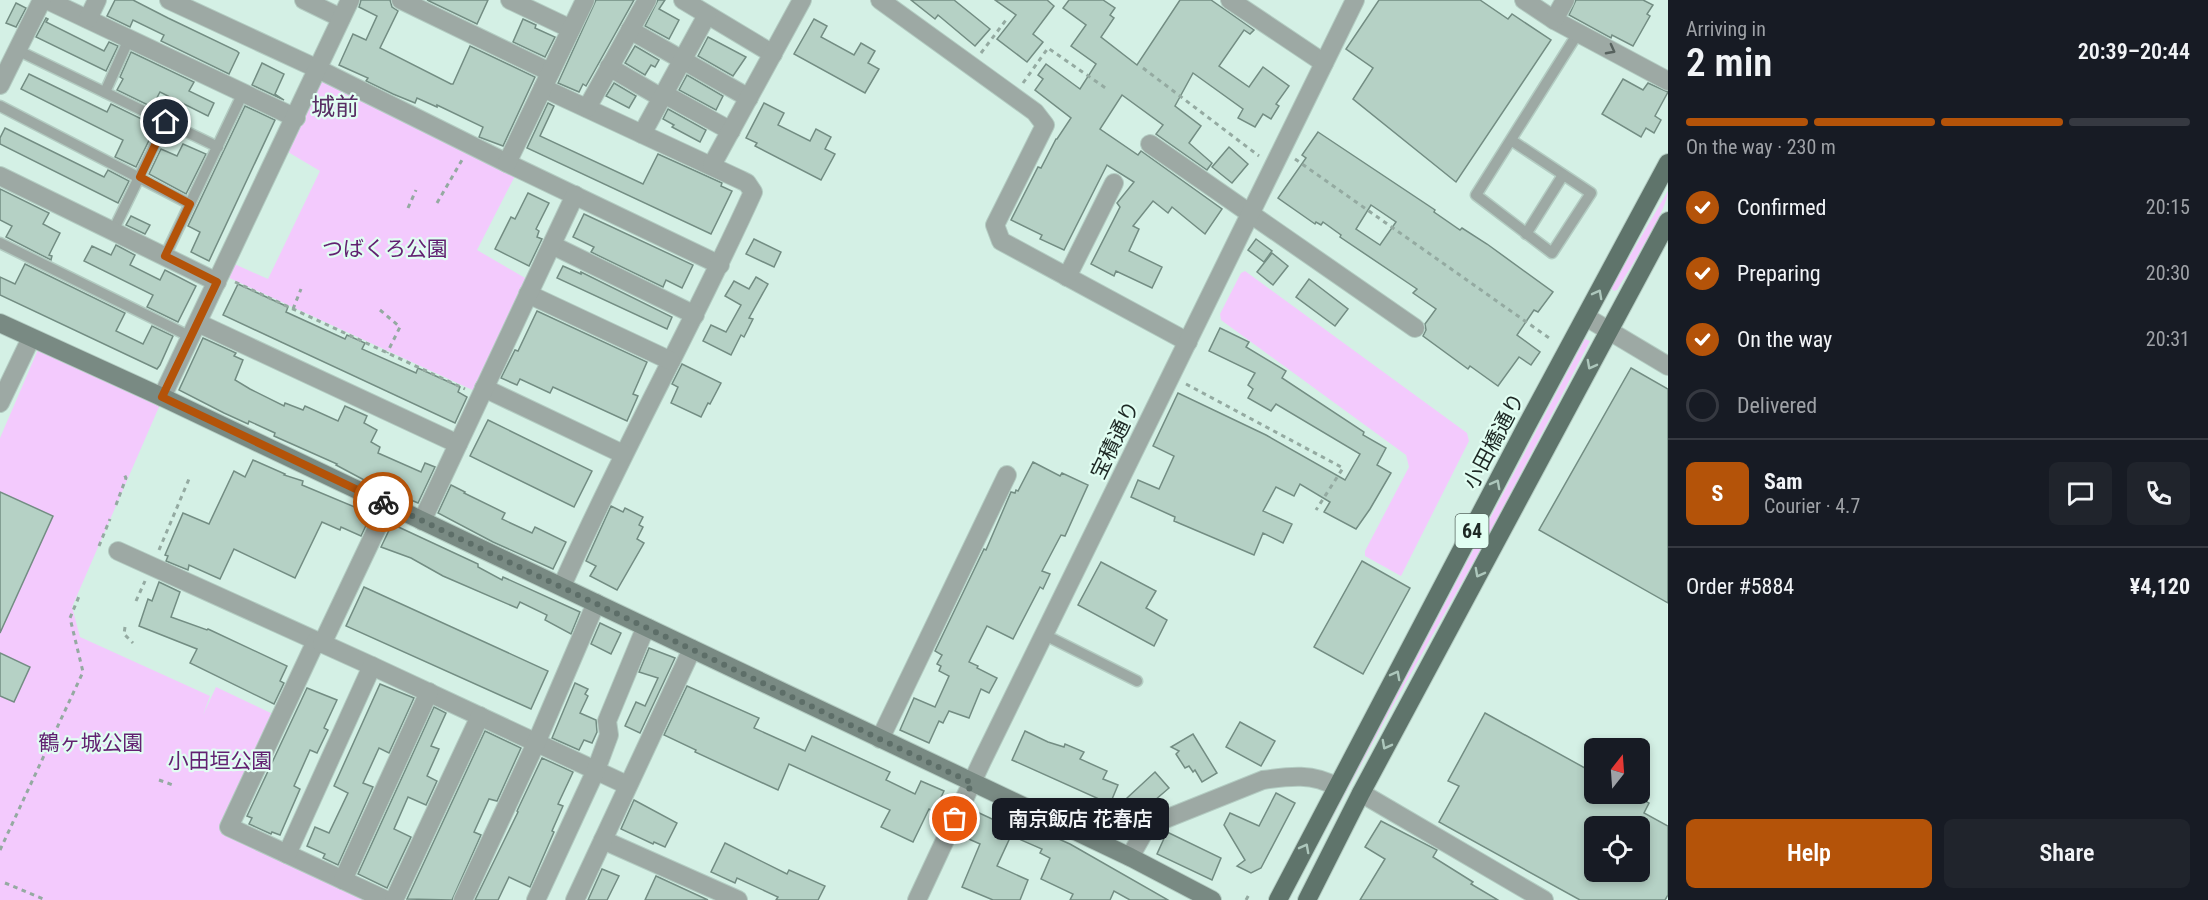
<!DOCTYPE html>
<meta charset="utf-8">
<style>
:root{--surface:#171b24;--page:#20242c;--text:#f1f3f6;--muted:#9ea1a6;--line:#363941;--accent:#b45309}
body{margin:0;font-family:"Roboto Condensed","Noto Sans JP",sans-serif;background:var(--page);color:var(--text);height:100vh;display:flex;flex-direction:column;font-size:22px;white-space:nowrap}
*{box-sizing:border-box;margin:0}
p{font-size:20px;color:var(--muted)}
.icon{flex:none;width:33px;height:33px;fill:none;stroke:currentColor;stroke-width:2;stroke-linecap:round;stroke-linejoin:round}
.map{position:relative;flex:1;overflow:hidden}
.drawer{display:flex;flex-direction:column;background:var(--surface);width:540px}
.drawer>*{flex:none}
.needle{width:39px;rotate:17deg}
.fabs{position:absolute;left:1584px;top:738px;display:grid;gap:12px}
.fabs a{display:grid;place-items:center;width:66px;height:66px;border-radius:9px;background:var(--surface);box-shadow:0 3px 9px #0003;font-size:30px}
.pin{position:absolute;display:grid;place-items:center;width:51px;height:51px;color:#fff;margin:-26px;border:3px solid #fff;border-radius:50%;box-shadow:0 2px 6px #0007}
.courier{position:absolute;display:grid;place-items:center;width:60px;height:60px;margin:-30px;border:4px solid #b45309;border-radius:50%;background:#fff;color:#222;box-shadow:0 2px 8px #0007}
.bubble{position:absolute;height:42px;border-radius:9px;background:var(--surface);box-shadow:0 3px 9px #0003;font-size:20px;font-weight:600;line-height:42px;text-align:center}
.overview em{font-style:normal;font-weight:600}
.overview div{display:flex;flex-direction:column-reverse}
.overview{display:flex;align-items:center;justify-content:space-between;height:102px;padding:0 18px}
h1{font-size:39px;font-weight:600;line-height:45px}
.bar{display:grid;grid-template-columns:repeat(4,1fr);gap:9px 6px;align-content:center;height:72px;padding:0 18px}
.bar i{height:8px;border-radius:4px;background:var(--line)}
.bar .on{background:var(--accent)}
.bar p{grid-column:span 4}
.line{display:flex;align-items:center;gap:15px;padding:0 18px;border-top:2px solid var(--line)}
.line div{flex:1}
.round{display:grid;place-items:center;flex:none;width:63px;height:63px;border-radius:9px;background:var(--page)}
ol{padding:0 18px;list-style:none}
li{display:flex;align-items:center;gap:18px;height:66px}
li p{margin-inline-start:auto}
li .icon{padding:6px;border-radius:50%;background:var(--accent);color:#fff;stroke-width:4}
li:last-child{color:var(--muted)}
li i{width:33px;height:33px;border:3px solid var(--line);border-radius:50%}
.action{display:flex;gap:12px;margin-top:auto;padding:12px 18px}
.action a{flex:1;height:69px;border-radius:9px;background:var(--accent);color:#fff;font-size:24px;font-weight:600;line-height:69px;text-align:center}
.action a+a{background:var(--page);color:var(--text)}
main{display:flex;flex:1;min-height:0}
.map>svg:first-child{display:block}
</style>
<main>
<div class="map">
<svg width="1668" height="900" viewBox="0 0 1668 900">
<rect width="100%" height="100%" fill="#d4f0e5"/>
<g fill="#f3cafd">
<path d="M332 80 518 170 477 250 532 282 479 393 223 275 230 262 268 279 320 171 283 149 317 82Z"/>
<path d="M1668 191C1668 209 1628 271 1617 290L1614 291 1611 288Z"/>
<path d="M1245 271 1467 433 1469 441 1401 576 1365 556V551L1409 467 1406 455 1221 320 1220 314 1241 273Z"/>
<path d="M1585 339 1590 341 1492 529 1391 709 1288 900Z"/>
<path d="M40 345 162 400 72 607 80 637 210 696 203 715 216 687 279 717 226 830 377 900H0V438Z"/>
</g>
<g fill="#b5d1c5" stroke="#738d83" stroke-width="1.5" fill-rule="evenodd">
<path d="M115 0H133L168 18 237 51 239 53 229 74 161 41 164 35 133 20 130 27 107 16Z"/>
<path d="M361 0H390L392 7 398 11 380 48 451 84H453L470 46 535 77 503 146 479 137 483 127 437 105V107L417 98 415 103 393 94 366 81 368 78 339 65 353 34 366 40 377 16 359 7Z"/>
<path d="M427 0H488L477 24Z"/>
<path d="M596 0H634L586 86 583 84 579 92 558 83Z"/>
<path d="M658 0H665L659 9 679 20 669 39 645 26Z"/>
<path d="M911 0H954L990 29 975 46 938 15 935 19Z"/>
<path d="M995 0H1047L1054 6 1033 34 1043 42 1027 62 997 39 1016 15Z"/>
<path d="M1069 0H1103L1115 8 1110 15 1114 18 1101 37 1137 65 1180 0H1211L1254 30 1250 34 1244 30 1219 66 1249 87 1263 67 1289 86 1276 104 1279 106 1271 119 1263 114 1255 127 1238 118 1243 109 1193 73 1175 106 1201 126 1189 143 1212 163 1207 170 1156 134 1163 125 1122 95 1100 129 1138 155 1141 151 1222 209 1205 234 1172 207 1168 213 1153 201 1133 226 1139 229 1129 251 1162 267 1152 288 1116 271 1114 276 1091 264 1120 207 1117 203 1134 182 1107 165 1064 250 1040 239 1042 235 1011 220 1038 167 1041 168 1056 139H1057L1071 118 1035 90 1043 79 1038 75 1046 64 1080 89 1096 64 1071 46 1086 25 1063 8Z"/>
<path d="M1379 0H1480L1508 19 1512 14 1551 40 1456 182 1353 99 1373 68 1346 49Z"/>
<path d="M1576 0H1643L1653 5 1647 14 1650 16 1633 46 1612 35 1611 38 1569 15Z"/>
<path d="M16 3 26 8 16 27 6 23Z"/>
<path d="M46 18 48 19 46 22 104 51 109 42 118 46 106 71 36 37Z"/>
<path d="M523 19 536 25 535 28 555 37 545 57 513 42Z"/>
<path d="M814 19 827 26 821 37 854 55 861 43 875 51 868 63 879 69 865 93 794 54Z"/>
<path d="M708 37 746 57 733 76 698 56Z"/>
<path d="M635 46 659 60 655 67 651 65 645 75 625 63Z"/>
<path d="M131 52 194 82 189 91 214 103 208 116 160 92 152 107 117 90 123 79 120 77Z"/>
<path d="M262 63 284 74 275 94 284 100 252 85Z"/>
<path d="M29 74 107 112 111 104 156 126 136 167 115 157 123 140 21 89Z"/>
<path d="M687 75 723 96 716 110 679 90Z"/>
<path d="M1623 79 1643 90 1648 83 1668 92 1655 116 1661 120 1654 133 1646 128 1641 137 1602 114Z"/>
<path d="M614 83 636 96 629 108 606 96Z"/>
<path d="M548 103 554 106 540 136 643 184 658 154 722 183 721 186 732 191 711 234 527 148Z"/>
<path d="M764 103 784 113 778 125 810 141 816 129 831 137 825 149 835 154 821 180 755 146 757 143 746 138Z"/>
<path d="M245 106 275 120 209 261 191 252 200 232 188 226Z"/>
<path d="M668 109 706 130 700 142 672 127 674 125 663 119Z"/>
<path d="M5 128 104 177 108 170 129 181 118 203 0 144V138Z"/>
<path d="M1318 132 1435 210 1434 212 1460 230 1462 228 1487 244 1553 292 1538 312 1534 310 1517 335 1540 352 1531 365 1519 357 1498 386 1470 366 1468 369 1423 336 1426 330 1425 324 1436 309 1413 293 1417 289 1340 237 1341 235 1323 222 1321 225 1316 222 1315 224 1278 198 1306 158 1302 155ZM1371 205 1396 222 1380 245 1356 229Z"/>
<path d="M183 144 206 154 186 194 149 174 161 149 177 156Z"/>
<path d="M1229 147 1248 164 1232 183 1212 167Z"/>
<path d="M0 189 49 213 43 224 60 233 49 255 52 256 51 260 6 237 12 226 0 220Z"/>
<path d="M528 193 549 203 536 229 539 231 537 237 542 239 529 266 495 249 511 217 515 219Z"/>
<path d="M584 214 693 265 682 288 666 280 663 287 591 252 594 247 573 237Z"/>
<path d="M131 216 150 225 145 234 126 225Z"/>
<path d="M754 239 781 252 774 267 746 254Z"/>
<path d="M1256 239 1272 251 1264 262 1248 250Z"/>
<path d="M116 245 135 255 130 265 160 280 165 270 196 286 178 322 147 307 153 295 84 261 92 246 111 255Z"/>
<path d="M1272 253 1288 266 1273 285 1257 272Z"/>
<path d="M25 264 125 313 116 331 143 344 152 326 173 336 160 365 157 369 0 295V277L15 284Z"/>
<path d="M563 266 581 274V272L672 317 667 329 557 278Z"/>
<path d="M756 277 768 284 749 318 753 319 744 337 741 335 731 355 703 341 711 325 726 332 741 305 725 296 734 281 749 289Z"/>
<path d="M1309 279 1348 309 1335 326 1296 297Z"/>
<path d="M238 284 288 307 286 312 345 339 347 335 365 343 362 349 416 373 418 368 460 387 458 392 467 397 455 423 223 315Z"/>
<path d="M537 311 647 362 633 394 638 396 627 421 553 387 550 393 520 379 517 385 501 378 515 350 518 351Z"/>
<path d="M1220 328 1249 342 1246 347 1286 371 1282 378 1364 432 1363 435 1386 448 1377 465 1391 473 1370 509 1356 529 1324 512 1330 502 1300 484 1294 496 1276 487 1263 511 1292 524 1283 543 1263 533 1254 555 1174 521 1175 517 1131 497 1138 480 1159 489 1174 456 1153 446 1178 393 1266 435 1345 480 1360 454 1276 404 1271 411 1248 398 1253 389 1248 385 1255 373 1209 351Z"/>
<path d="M203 338 236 353 234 356 243 360 235 380 250 389 284 406 285 403 303 410 305 406 338 421 345 406 367 416 364 423 377 430 371 442 380 447 378 453 421 472 425 463 435 467 418 503 366 481 336 465 337 464 274 436 275 433 249 421 248 424 224 413 179 390Z"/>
<path d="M682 364 721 383 710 404 708 403 701 417 671 403 678 387 672 384Z"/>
<path d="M1631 368 1668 389V603L1539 530Z"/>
<path d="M488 420 592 471 574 507 470 456Z"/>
<path d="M253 460 285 474 284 475 303 481 302 485 369 513 371 515 361 536 341 527 340 530 322 522 295 578 234 549 220 579 189 565 188 570 166 561 168 556 165 555 183 513 209 524 234 471 245 477Z"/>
<path d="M1033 462 1060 476 1062 473 1088 485 1065 536 1061 535 1042 571 1050 574 1043 589 1040 587 1013 639 987 626 969 662 978 666 977 668 997 678 989 693 981 689 969 718 949 711 943 723 939 721 929 743 900 730 914 698 935 707 949 676 939 671 941 666 937 664 942 655 935 651 984 549 986 550 1011 492 1015 493 1016 490 1018 491Z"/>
<path d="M451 485 465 492 464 493 505 513 502 519 532 533 535 527 566 542 553 569 493 542 438 513Z"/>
<path d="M0 492 53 516 0 633Z"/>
<path d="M611 506 623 512 625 508 643 517 639 525 643 527 637 539 644 543 617 590 590 576 596 566 586 561Z"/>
<path d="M392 524 478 564V567L502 580 503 577 580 612 571 634 545 620 547 615 520 602 517 608 443 576 411 558 381 547Z"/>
<path d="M1362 561 1410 588 1363 674 1314 647Z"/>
<path d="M1101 562 1156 591 1146 608 1167 620 1154 646 1078 605Z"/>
<path d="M159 582 180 592 171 617 207 630 208 629 287 666 280 681 284 683 274 704 190 663 197 649 139 626 148 599 152 601Z"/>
<path d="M364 587 548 671 531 709 346 626Z"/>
<path d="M600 623 621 633 611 654 591 644Z"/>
<path d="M649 648 675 658 640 733 625 726 636 702 645 706 658 678 639 672Z"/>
<path d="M0 653 30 667 14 702 0 696Z"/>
<path d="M575 683 588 689 585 694 588 696 580 713 596 720 597 732 592 743 584 740 579 750 552 738Z"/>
<path d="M380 684 414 698 389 753 379 748 363 783 373 787 338 865 323 858 325 854 307 846 315 827 329 833 348 793 334 786Z"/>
<path d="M687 686 759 718 754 728 805 751 812 736 890 772 886 780 915 794 921 781 944 791 934 812 929 809 913 842 881 827 890 810 789 764 778 790 695 752 696 750 664 735Z"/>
<path d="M307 688 337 700 324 728 328 730 317 753 310 750 294 786 300 789 280 835 272 832 271 834 249 824 252 818 247 816Z"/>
<path d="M434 707 446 713 431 746 439 749 427 776 437 781 426 805 408 797 394 829 411 837 387 888 358 874Z"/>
<path d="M1485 713 1594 773V794H1632L1649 803 1644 813 1668 826V895L1665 900H1580L1439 822 1459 786 1448 781ZM1594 826H1640V872H1594Z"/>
<path d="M1240 722 1275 741 1261 766 1226 747Z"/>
<path d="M485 731 521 748 497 801 489 799 474 832 481 835 452 900 407 899Z"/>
<path d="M1025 731 1048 742 1064 747 1065 744 1084 752 1080 759 1107 771 1103 779 1118 785 1110 804 1012 760Z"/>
<path d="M1193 734 1217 773 1202 782 1195 770 1193 772 1189 766 1185 768 1176 754 1179 751 1171 747Z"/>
<path d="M542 758 573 772 558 804 563 806 552 831 554 832 530 887 509 877 498 900H475L518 812 517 811Z"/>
<path d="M1155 772 1169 788 1140 813 1127 798Z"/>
<path d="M1276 793 1295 803 1261 868 1251 873 1237 866 1245 860 1224 825 1230 813 1259 826Z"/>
<path d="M634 800 677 823 665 847 654 842 653 844 621 829Z"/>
<path d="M977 812 1014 829 997 866 1028 880 1020 900H993L962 887 980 844 964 837Z"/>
<path d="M1018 821 1070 844 1168 900H1130L1114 891 1110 900H1070L1073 894 1041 879 1050 858 1040 853 1042 849 1012 836Z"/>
<path d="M1381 821 1437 850 1433 857 1473 882 1471 884 1498 900H1360L1385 859 1365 847Z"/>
<path d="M1167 832 1221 858 1212 880 1157 854Z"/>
<path d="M725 843 787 874 789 870 825 886 818 900H776L778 897 737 878 735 883 711 872Z"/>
<path d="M602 869 619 876 607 900H588Z"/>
<path d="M656 876 708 900H645Z"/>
</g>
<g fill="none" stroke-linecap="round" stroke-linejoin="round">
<defs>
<g id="lane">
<path d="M17 50 218 147"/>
<path d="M105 92 129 39"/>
<path d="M0 106 190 204"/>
<path d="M1511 140 1591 193 1552 253 1476 195 1578 33"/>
<path d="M113 231 166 122"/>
<path d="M1526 234 1563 175"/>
<path d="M0 243 191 337"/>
<path d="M165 256 243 93"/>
<path d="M1053 639 1137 681"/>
</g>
<g id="street">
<path d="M47 0 296 118"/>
<path d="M169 0 318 69 507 163 720 265"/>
<path d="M304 0 341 18"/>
<path d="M401 0 550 72"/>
<path d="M510 0 571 29"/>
<path d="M683 0 773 54"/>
<path d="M880 0 1035 112 1045 125 995 225 1001 241 1188 342"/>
<path d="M1230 0 1324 63"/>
<path d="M1524 0 1554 20 1668 81"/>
<path d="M88 19 97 0"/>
<path d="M1554 20 1565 0"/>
<path d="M630 30 749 98"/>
<path d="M609 67 662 98"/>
<path d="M0 85 42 0"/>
<path d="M543 88 741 180 747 183 753 192C693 325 621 452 562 586"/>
<path d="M664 94 731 131"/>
<path d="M587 108 647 0"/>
<path d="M642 134 707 15"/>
<path d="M1150 144 1415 328"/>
<path d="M507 163 585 0"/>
<path d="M712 165 802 0"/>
<path d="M0 176 217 282"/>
<path d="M552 245 695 315"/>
<path d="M1067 277 1114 183"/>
<path d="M528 294 671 361"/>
<path d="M1586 317 1668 366"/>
<path d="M198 323 458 444"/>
<path d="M484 388 623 454"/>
<path d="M162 397 350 0"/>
<path d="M0 403 31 338"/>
<path d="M422 521 575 195"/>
<path d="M118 551 372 666 627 785"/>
<path d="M316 641 229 827 386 900"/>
<path d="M322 644 388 505"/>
<path d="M880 739 1007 475"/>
<path d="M1361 793 1544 900"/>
<path d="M603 840 738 900"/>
<path d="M287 854 372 666"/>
<path d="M1130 857 1144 832 1153 824 1263 780C1290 776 1313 773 1337 787"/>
<path d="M343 880 429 692"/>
<path d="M394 900 480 716"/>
<path d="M463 900 537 741 596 603"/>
<path d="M536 900 596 770 609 735 607 721 642 636 648 628"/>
<path d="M575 900 692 649"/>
<path d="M917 900 982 761 1355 0"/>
</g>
<path id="secondary" d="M0 323 162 397 1130 857 1212 900"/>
<g id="primary">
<path d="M1278 900 1527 425 1668 163"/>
<path d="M1307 900 1361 793 1668 221"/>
</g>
</defs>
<use href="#lane" stroke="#b3ccc2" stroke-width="13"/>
<use href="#street" stroke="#b3ccc2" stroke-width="20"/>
<use href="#secondary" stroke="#b3ccc2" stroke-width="20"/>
<use href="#primary" stroke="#b3ccc2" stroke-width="20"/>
<g stroke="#94aaa1" stroke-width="3" stroke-dasharray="4.5 4.5" stroke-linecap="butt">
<path d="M981 53 1006 20"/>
<path d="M1143 68 1259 156"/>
<path d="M1023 83 1048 48 1107 89"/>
<path d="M1295 159 1552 340"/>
<path d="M437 203 462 160"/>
<path d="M408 208 416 190"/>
<path d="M235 282 465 389"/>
<path d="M293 309 301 289"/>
<path d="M380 310 400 327 387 353"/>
<path d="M1186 384 1343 468 1316 510"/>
<path d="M116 505 126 478 123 472"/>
<path d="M99 546 110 519"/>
<path d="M159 550 189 479"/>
<path d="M136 601 145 581"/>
<path d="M125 627 124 634 133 643"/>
<path d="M159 780 173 785"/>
<path d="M0 850 83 672 70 618 80 594"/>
<path d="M5 883 46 900"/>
<path d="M1246 900 1250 893"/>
</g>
<use href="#lane" stroke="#9da9a4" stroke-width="10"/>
<use href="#street" stroke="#9da9a4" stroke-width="18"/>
<use href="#secondary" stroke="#798a83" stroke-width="18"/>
<use href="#primary" stroke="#5f746b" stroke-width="18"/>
</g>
<defs><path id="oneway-chevron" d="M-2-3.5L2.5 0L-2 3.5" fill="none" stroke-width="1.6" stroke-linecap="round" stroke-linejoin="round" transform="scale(1.5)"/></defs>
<use stroke="#57625e" href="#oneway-chevron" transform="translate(1611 50) rotate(28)"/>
<g stroke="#adc7bc">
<use href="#oneway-chevron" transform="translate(1598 294) rotate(-62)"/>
<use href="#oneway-chevron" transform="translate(1591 365) rotate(118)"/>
<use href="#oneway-chevron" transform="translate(1496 484) rotate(-62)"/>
<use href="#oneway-chevron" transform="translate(1479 573) rotate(118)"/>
<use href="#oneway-chevron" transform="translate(1396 675) rotate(-62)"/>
<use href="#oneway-chevron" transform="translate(1386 745) rotate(118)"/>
<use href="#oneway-chevron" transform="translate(1305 848) rotate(-62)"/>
</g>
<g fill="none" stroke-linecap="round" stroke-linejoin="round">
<path stroke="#5d6e68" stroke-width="6" stroke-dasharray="0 10.8" d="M383 502 972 783 955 819"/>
<path stroke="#b45309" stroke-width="8" d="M166 122 140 177 190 204 165 256 217 282 162 397 383 502"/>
</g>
<g text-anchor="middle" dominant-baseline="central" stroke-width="4.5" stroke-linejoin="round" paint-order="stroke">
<rect fill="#e1fef2" stroke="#586862" stroke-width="1.5" x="1455.5" y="514" width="33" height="34" rx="4.5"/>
<g font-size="20" font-weight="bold" fill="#1d2824">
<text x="1472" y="531">64</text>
</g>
<g font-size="21" fill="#622171" stroke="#e1fef2">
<text x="385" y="249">つばくろ公園</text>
<text x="91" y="743">鶴ヶ城公園</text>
<text x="220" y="761">小田垣公園</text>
</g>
<g font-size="21" fill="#1d2824" stroke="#e1fef2">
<text transform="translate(1115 440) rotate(-64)">宝積通り</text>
<text transform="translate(1494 441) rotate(-62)">小田橋通り</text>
</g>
<g font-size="24" fill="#592e64" stroke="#e1fef2">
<text x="335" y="107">城前</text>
</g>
</g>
</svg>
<div class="fabs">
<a><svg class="needle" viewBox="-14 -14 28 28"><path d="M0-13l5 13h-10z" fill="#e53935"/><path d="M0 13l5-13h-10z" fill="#9ea1a6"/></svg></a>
<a><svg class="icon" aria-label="locate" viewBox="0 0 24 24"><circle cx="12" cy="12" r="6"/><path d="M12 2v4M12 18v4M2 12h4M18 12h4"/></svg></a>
</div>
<div class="pin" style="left:955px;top:819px;background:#ea580c"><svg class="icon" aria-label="bag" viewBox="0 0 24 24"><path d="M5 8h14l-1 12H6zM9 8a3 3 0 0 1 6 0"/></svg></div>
<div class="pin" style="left:166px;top:122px;background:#1f2937"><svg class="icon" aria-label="home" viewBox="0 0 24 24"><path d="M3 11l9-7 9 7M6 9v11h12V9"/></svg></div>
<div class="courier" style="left:383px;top:502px"><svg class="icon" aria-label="bike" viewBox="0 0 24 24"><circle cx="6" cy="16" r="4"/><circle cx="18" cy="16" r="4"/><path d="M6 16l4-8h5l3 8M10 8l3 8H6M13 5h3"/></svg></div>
<div class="bubble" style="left:992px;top:798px;width:177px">南京飯店 花春店</div>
</div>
<section class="drawer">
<div class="overview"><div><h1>2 min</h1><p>Arriving in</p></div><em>20:39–20:44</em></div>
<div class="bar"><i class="on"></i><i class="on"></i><i class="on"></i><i></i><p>On the way · 230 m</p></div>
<ol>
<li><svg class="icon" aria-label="check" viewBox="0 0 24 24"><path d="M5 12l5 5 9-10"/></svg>Confirmed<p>20:15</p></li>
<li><svg class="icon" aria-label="check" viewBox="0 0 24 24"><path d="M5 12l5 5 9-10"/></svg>Preparing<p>20:30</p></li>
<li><svg class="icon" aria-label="check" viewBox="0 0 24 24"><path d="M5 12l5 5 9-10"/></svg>On the way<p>20:31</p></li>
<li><i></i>Delivered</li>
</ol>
<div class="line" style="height:108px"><b class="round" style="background:var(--accent);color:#fff">S</b><div><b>Sam</b><p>Courier · 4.7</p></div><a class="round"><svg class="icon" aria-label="chat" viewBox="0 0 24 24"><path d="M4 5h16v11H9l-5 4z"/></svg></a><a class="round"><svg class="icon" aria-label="phone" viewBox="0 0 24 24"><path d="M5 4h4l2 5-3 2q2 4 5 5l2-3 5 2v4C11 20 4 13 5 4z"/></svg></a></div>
<div class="line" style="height:78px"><div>Order #5884</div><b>¥4,120</b></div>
<div class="action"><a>Help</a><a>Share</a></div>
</section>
</main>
